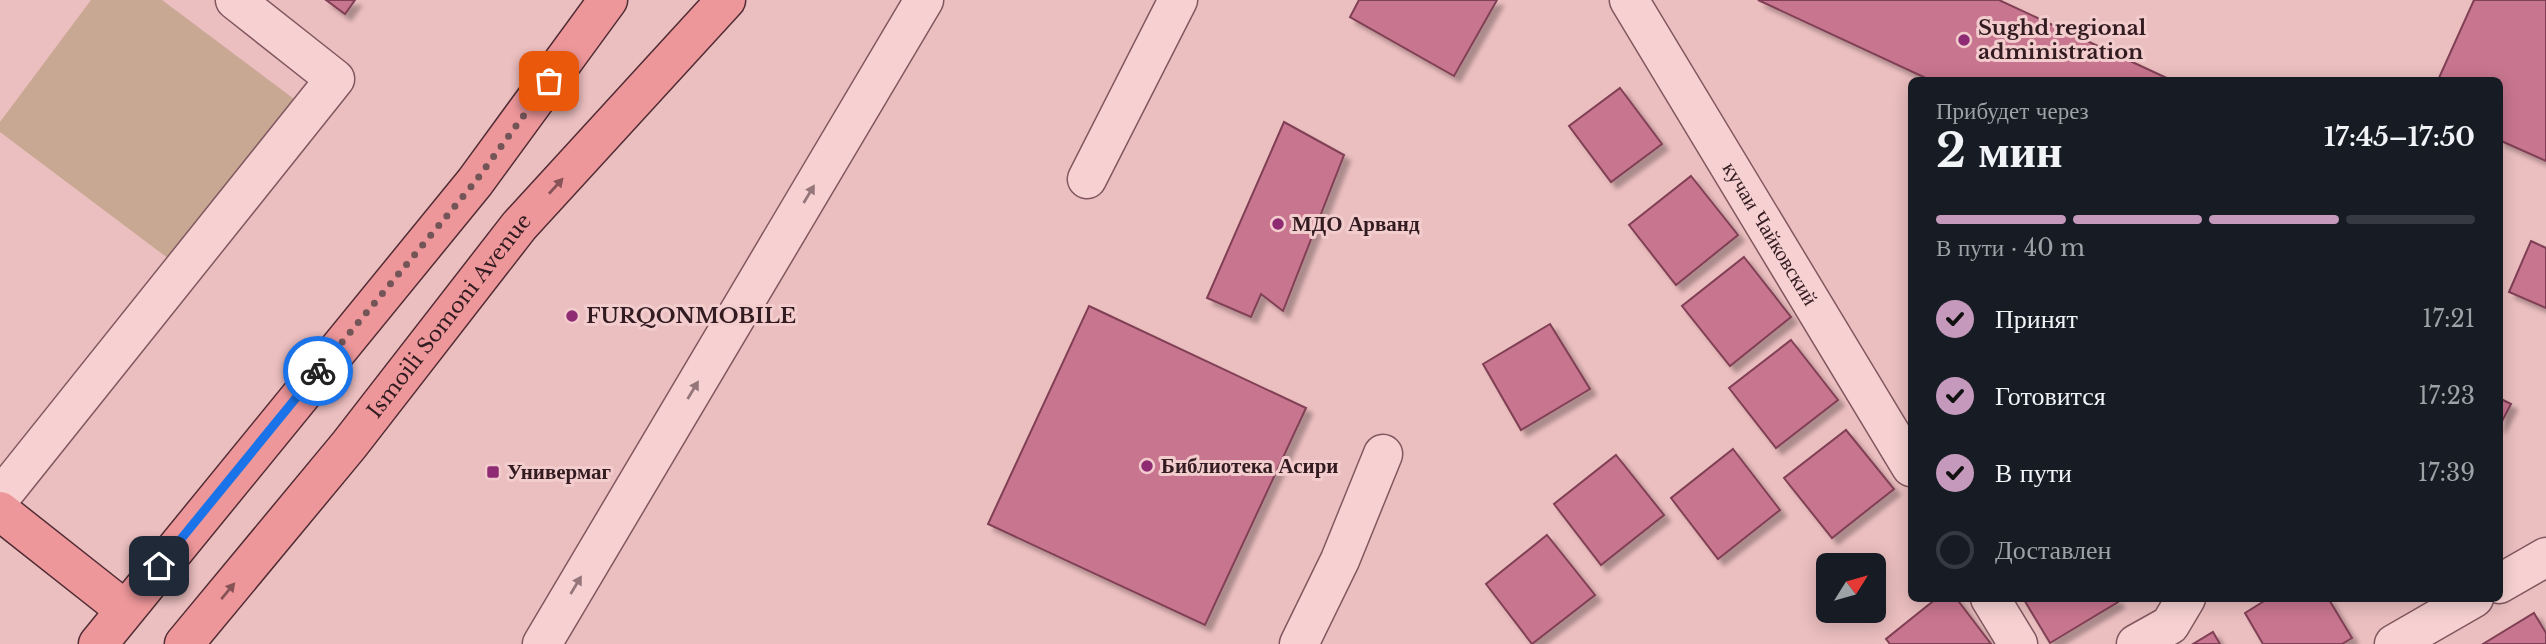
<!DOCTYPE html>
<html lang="ru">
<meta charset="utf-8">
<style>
:root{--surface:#171b24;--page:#20242c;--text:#f1f3f6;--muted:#9ea1a6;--line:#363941;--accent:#c499bb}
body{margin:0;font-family:"Libre Baskerville",serif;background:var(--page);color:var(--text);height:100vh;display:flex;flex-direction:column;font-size:26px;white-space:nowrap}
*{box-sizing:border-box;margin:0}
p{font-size:23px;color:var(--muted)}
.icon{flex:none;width:38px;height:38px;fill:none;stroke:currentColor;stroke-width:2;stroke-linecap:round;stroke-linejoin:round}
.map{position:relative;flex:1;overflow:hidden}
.sheet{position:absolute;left:1908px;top:77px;width:595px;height:525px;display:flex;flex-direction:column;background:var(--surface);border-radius:10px;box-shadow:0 4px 18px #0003}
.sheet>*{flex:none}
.needle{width:46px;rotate:53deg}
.buttons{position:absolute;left:1816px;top:553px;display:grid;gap:14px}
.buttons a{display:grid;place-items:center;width:70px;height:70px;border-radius:10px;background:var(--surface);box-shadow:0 4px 18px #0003;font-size:35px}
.pin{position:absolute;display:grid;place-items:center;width:60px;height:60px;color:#fff;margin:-30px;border-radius:14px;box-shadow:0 4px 10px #0006}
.courier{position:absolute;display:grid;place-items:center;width:70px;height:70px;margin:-35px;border:5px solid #1a73e8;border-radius:50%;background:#fff;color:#222;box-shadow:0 2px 9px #0007}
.head em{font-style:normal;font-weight:700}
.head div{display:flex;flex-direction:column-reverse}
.head{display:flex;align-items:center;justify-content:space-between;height:119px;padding:0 28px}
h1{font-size:46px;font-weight:700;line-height:52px}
.bar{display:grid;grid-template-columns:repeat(4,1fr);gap:10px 7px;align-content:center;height:84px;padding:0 28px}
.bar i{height:9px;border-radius:5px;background:var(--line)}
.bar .active{background:var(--accent)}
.bar p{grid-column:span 4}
ol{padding:0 28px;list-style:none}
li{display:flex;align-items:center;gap:21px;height:77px}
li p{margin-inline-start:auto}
li .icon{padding:7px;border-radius:50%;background:var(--accent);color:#111;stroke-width:4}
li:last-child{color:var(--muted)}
li i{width:38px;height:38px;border:4px solid var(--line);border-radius:50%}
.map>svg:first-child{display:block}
</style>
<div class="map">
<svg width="2546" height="644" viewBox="0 0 2546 644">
<defs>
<filter id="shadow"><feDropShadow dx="6" dy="6" stdDeviation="2" flood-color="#0004"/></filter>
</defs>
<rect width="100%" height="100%" fill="#ebbebf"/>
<path fill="#c8a893" d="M91 0H162L294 99 173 262 0 132V122Z"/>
<g fill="#c8768f" stroke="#803f54" stroke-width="2" filter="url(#shadow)">
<path d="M326 0H355L345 14Z"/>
<path d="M1359 0H1497L1454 76 1350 17Z"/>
<path d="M1758 0H1999L2171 80H1930Z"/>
<path d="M2474 0H2546V161L2499 140V80H2438Z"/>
<path d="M1620 88 1662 144 1611 182 1569 126Z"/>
<path d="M1284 122 1344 155 1283 311 1261 294 1251 317 1207 298Z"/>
<path d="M1691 176 1738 235 1676 285 1629 225Z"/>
<path d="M2531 241 2546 248V308L2509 292Z"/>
<path d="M1744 257 1791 317 1730 366 1682 306Z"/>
<path d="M1089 306 1306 408 1205 625 988 524Z"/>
<path d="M1550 324 1590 389 1521 430 1483 364Z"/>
<path d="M1791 340 1838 400 1776 448 1729 388Z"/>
<path d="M2499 398 2511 404 2499 427Z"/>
<path d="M1846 430 1894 489 1832 538 1784 478Z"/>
<path d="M1733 449 1780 510 1718 559 1671 498Z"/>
<path d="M1616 455 1664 515 1601 565 1554 504Z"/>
<path d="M1547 535 1595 595 1532 644 1486 584Z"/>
<path d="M1937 598H1956L1991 644H1890L1886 639Z"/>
<path d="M2023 598H2116L2118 602 2050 643Z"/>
<path d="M2269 598H2328L2352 638 2342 644H2263L2245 613Z"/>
<path d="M2534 613 2546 633V644H2483Z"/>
<path d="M2213 632 2220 644H2193Z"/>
</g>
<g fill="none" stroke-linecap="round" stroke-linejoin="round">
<defs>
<g id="minor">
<path id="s1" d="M1629 0 1911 467"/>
<path d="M1087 179 1178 0"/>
<path d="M0 498 335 79 235 0"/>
<path d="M2499 584 2546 557"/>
<path d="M1990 598 2018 644"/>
<path d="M542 644 924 0"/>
<path d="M1299 644 1340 560 1383 454"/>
<path d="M2136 644 2170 625 2186 598"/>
<path d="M2394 644 2474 598"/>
</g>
<g id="major">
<path d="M0 511 124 609"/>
<path d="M98 644 475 182 608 0"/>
<path id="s2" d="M184 644 349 445 519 226 726 0"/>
</g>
</defs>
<use href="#minor" stroke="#825860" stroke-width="41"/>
<use href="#major" stroke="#502c35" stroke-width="41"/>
<use href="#minor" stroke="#f7d1d2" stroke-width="38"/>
<use href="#major" stroke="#ee979a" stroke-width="38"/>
</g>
<defs><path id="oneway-solid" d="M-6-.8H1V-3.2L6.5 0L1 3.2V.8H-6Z" transform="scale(1.75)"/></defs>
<g fill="#875357">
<use href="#oneway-solid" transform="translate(556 186) rotate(-48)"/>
<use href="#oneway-solid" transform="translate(228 591) rotate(-50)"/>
</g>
<g fill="#95767a">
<use href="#oneway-solid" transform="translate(809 194) rotate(-59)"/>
<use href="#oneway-solid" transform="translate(693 390) rotate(-59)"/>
<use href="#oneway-solid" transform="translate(576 585) rotate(-59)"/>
</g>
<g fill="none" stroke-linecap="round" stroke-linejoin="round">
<path stroke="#735558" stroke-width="7" stroke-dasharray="0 12.6" d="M318 371 475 182 549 81"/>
<path stroke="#1a73e8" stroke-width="9" d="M159 566 318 371"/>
</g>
<g fill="#8e2b73" stroke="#f3cdce" stroke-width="2.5">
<circle cx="1964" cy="40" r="7"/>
<circle cx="1278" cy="224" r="7"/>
<circle cx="572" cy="316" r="7"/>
<circle cx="1147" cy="466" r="7"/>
<rect x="486" y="465" width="14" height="14" rx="3.5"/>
</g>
<g text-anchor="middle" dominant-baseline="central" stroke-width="6" stroke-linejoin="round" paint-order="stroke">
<g font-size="21" font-weight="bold" fill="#331c21" stroke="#f3cdce" text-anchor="start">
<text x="1978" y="28">Sughd regional<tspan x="1978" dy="24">administration</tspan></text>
<text x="1292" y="224">МДО Арванд</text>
<text x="586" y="316">FURQONMOBILE</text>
<text x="1161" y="466">Библиотека Асири</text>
<text x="507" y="472">Универмаг</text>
</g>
<g font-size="21" fill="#331c21" stroke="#f3cdce">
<text stroke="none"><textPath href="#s1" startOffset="273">кучаи Чайковский</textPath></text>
<text stroke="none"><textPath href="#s2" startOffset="422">Ismoili Somoni Avenue</textPath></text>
</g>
</g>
</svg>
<div class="buttons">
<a><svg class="needle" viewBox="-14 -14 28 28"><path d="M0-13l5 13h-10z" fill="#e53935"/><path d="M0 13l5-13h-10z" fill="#9ea1a6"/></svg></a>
</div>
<div class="pin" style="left:549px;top:81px;background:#ea580c"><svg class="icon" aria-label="bag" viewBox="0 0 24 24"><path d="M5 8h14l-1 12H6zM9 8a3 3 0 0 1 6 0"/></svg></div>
<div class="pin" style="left:159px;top:566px;background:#1f2937"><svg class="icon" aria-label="home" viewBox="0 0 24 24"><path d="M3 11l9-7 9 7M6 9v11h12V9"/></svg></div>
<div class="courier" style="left:318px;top:371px"><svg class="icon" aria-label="bike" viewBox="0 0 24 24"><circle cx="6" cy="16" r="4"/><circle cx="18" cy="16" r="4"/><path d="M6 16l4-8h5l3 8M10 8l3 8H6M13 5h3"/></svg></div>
<section class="sheet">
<div class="head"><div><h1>2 мин</h1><p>Прибудет через</p></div><em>17:45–17:50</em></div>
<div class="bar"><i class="active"></i><i class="active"></i><i class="active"></i><i></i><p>В пути · 40 m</p></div>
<ol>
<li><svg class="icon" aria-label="check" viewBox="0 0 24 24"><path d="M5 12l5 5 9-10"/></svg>Принят<p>17:21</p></li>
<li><svg class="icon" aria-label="check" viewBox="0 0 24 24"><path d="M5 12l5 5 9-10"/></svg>Готовится<p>17:23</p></li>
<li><svg class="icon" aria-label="check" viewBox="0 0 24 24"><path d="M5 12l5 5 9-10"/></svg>В пути<p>17:39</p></li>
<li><i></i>Доставлен</li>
</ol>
</section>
</div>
